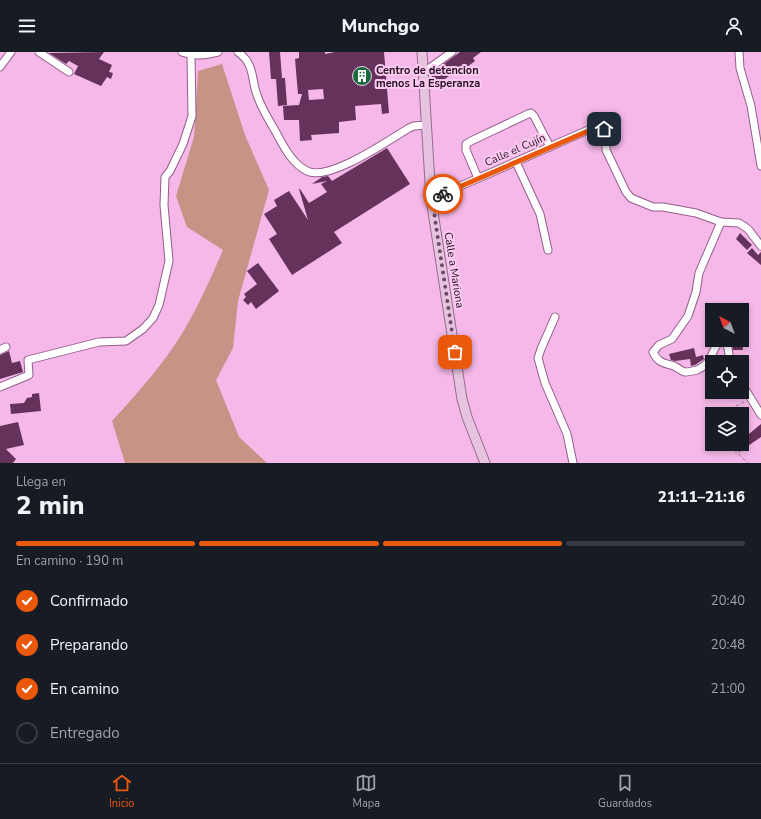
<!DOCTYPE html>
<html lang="es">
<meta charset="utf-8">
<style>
:root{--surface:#171b24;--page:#20242c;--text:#f1f3f6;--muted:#9ea1a6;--line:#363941;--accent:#ea580c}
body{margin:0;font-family:"Nunito Sans",sans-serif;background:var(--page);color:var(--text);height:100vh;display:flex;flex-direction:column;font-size:15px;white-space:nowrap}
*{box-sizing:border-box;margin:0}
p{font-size:13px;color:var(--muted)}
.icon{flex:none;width:22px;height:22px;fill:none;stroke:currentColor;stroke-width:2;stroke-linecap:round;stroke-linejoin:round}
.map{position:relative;height:411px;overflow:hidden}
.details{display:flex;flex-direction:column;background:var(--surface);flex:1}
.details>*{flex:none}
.needle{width:26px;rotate:319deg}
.fabs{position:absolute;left:705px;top:251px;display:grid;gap:8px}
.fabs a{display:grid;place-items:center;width:44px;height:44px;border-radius:0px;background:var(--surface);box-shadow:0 2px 6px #0003;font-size:20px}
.pin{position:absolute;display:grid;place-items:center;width:34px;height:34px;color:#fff;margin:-17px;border-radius:8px;box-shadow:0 2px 6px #0006}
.courier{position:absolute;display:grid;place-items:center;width:40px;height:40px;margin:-20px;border:3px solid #ea580c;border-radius:50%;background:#fff;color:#222;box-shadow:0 1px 5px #0007}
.headline em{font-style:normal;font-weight:800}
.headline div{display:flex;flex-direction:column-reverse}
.headline{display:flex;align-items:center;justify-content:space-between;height:68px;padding:0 16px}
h1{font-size:26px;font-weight:800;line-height:30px}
.bar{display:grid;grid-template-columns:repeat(4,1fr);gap:6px 4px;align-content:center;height:48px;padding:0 16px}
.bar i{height:5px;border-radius:3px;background:var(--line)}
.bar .selected{background:var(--accent)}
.bar p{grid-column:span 4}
ol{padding:0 16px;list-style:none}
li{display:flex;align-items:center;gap:12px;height:44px}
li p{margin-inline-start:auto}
li .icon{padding:4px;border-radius:50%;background:var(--accent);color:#fff;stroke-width:4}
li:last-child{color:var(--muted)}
li i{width:22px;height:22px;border:2px solid var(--line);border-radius:50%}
header{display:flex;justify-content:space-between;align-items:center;height:52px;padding:0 16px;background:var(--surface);font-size:18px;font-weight:800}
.menu{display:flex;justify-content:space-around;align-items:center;height:56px;border-top:1px solid var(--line);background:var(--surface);font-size:11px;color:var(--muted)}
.menu a{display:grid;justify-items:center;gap:2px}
.menu .selected{color:var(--accent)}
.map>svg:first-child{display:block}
</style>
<header><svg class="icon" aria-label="menu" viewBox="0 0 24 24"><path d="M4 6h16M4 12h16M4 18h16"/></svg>Munchgo<svg class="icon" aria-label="person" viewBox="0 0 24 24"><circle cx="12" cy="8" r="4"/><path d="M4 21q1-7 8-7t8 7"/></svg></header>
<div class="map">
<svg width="761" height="411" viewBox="0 0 761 411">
<rect width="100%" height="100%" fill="#f5b8e8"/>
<path fill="#c89286" d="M222 12 245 83 269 138 238 249 233 296 216 328 239 385 267 411H125L112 369C135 344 159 317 178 288 196 260 210 228 223 198L187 175 176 144 194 85 198 19Z"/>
<g fill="#64325b" fill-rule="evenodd">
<path d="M104 0 99 7 112 13 109 20 113 21 111 27 107 25 101 34 74 22 78 14 69 9 66 12 49 1Z"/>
<path d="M269 0H280L282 26H285L287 53 278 54 276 27H271Z"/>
<path d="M299 0H325V2L335 0H384L389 61 382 62 381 52 355 54 356 68 339 70V81L311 83 312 88 300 89 299 68H284L283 54 299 53 302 42H298L295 7 299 6ZM323 37 324 47 309 48 308 38Z"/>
<path d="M460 0H481L473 6 475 9 467 15 464 13 438 32 430 22Z"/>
<path d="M387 96 410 132 334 180 342 191 292 223 269 187 277 182 264 162 277 154 274 148 289 139 308 168 299 137H300L309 151 327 140 321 132 327 129 312 132 322 125 328 124 332 129Z"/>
<path d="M740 181 752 193 747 198 736 187Z"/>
<path d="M752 196 758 203 761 200V213L747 201Z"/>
<path d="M258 211 279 239 256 257 251 250 248 253 243 248 246 245 244 242 257 232 247 219Z"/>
<path d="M731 288H742L743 298H733Z"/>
<path d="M694 296 696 305 703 303 704 307 695 313 691 314 690 307 675 309 671 308 669 302Z"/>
<path d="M9 299 12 311 20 309 23 320 0 327V303Z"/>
<path d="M39 341 41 359 11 362 10 352 24 351 27 346 32 345V342Z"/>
<path d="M18 370 24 393 6 397 16 407 13 411H0V374Z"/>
<path d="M761 372V385L739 400 734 392H748L744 386Z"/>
</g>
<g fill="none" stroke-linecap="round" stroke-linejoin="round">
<defs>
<g id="minor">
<path d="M39 0 69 20"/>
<path d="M182 0C195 5 205 3 218 0"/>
<path d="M238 0C255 12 251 27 257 43 262 58 271 71 278 84 285 97 293 112 307 119 329 130 389 88 409 76L414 74 426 73"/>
<path d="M739 0 740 16 751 54 761 114"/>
<path d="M0 15 11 0"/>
<path d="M424 20 452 0"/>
<path d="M516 110 540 162 548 198"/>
<path d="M478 126 466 98V92L471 89 528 62 531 61 534 64 550 95"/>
<path d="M431 147 595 75 604 77 606 82V98L626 140 631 146 653 155H663L696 161 721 170 739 171 748 177 761 194"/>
<path d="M721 170 699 221 696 240 688 264 672 287 659 293 653 300C657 309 662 311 671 313 677 314 680 319 685 320 689 320 693 319 697 318 714 311 710 298 721 288L725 289 728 296 730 310"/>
<path d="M555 265 541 297 538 306 545 331 567 382 573 411"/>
<path d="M0 298 6 295"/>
<path d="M742 332 761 363"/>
<path d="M0 335 29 323 28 308 99 290 126 289 143 277 153 266 159 253 169 209 164 153 165 125 170 119 183 92 192 64 191 3"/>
</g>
<path id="major" d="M422 0 431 147 462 347 467 365 485 411"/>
</defs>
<use href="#minor" stroke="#945e8a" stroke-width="9"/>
<use href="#major" stroke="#986b8f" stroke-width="11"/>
<g stroke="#a5789c" stroke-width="1" stroke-dasharray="4 2" stroke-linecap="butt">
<path d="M732 362 730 357 744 350"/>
<path d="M732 392 735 399 748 411"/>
</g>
<use href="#minor" stroke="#fff" stroke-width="7"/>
<use href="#major" stroke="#e6c4e0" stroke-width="9"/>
</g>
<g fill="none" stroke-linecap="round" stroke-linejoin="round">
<path stroke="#6d4a66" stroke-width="4" stroke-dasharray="0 7.2" d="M443 142 432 147 455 300"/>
<path stroke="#ea580c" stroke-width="5" d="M443 142 595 76 604 77"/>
</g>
<defs>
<symbol id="building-disc" viewBox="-11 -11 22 22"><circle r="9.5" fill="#176b3c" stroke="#fbcaf1"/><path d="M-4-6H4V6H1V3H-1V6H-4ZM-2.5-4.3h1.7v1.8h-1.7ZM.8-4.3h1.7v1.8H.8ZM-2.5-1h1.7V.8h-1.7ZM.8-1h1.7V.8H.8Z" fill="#fff"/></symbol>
</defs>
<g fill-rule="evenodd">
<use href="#building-disc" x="351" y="13" width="22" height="22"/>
</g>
<g text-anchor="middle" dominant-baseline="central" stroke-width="4" stroke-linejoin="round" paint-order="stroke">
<g font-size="11" font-weight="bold" fill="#240f20" stroke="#fbcaf1" text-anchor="start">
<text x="376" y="18">Centro de detencion<tspan x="376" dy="13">menos La Esperanza</tspan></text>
</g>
<g font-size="11" fill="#240f20" stroke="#fbcaf1">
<text transform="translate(515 98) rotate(-24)">Calle el Cujín</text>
<text transform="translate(454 218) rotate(81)">Calle a Mariona</text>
</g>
</g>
</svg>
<div class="fabs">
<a><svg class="needle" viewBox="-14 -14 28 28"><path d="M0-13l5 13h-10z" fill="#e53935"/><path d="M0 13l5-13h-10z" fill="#9ea1a6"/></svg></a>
<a><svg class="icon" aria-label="locate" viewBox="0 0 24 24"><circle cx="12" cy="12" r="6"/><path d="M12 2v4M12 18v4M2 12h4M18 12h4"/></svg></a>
<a><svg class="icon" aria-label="layers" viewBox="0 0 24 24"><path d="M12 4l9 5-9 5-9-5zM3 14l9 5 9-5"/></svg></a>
</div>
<div class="pin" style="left:455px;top:300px;background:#ea580c"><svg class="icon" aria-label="bag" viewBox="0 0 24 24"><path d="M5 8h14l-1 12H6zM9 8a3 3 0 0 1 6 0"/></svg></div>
<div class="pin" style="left:604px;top:77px;background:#1f2937"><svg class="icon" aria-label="home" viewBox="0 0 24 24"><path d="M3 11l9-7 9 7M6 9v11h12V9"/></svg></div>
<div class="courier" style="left:443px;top:142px"><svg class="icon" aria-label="bike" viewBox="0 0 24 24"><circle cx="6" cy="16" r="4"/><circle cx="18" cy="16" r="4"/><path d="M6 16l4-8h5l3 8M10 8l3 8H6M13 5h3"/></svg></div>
</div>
<section class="details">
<div class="headline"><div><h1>2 min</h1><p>Llega en</p></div><em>21:11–21:16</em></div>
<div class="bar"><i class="selected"></i><i class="selected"></i><i class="selected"></i><i></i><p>En camino · 190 m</p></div>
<ol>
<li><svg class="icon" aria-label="check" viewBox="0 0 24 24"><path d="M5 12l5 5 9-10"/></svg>Confirmado<p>20:40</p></li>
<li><svg class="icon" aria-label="check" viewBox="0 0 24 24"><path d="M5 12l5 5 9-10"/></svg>Preparando<p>20:48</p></li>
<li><svg class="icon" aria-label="check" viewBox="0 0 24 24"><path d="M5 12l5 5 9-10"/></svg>En camino<p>21:00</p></li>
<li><i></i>Entregado</li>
</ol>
</section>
<nav class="menu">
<a class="selected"><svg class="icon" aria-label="home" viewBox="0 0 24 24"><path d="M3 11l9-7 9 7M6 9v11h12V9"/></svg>Inicio</a>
<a><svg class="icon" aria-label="map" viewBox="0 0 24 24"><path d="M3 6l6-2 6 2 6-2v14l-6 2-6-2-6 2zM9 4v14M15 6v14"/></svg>Mapa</a>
<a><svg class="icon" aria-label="saved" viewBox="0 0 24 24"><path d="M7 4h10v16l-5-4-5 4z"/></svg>Guardados</a>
</nav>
